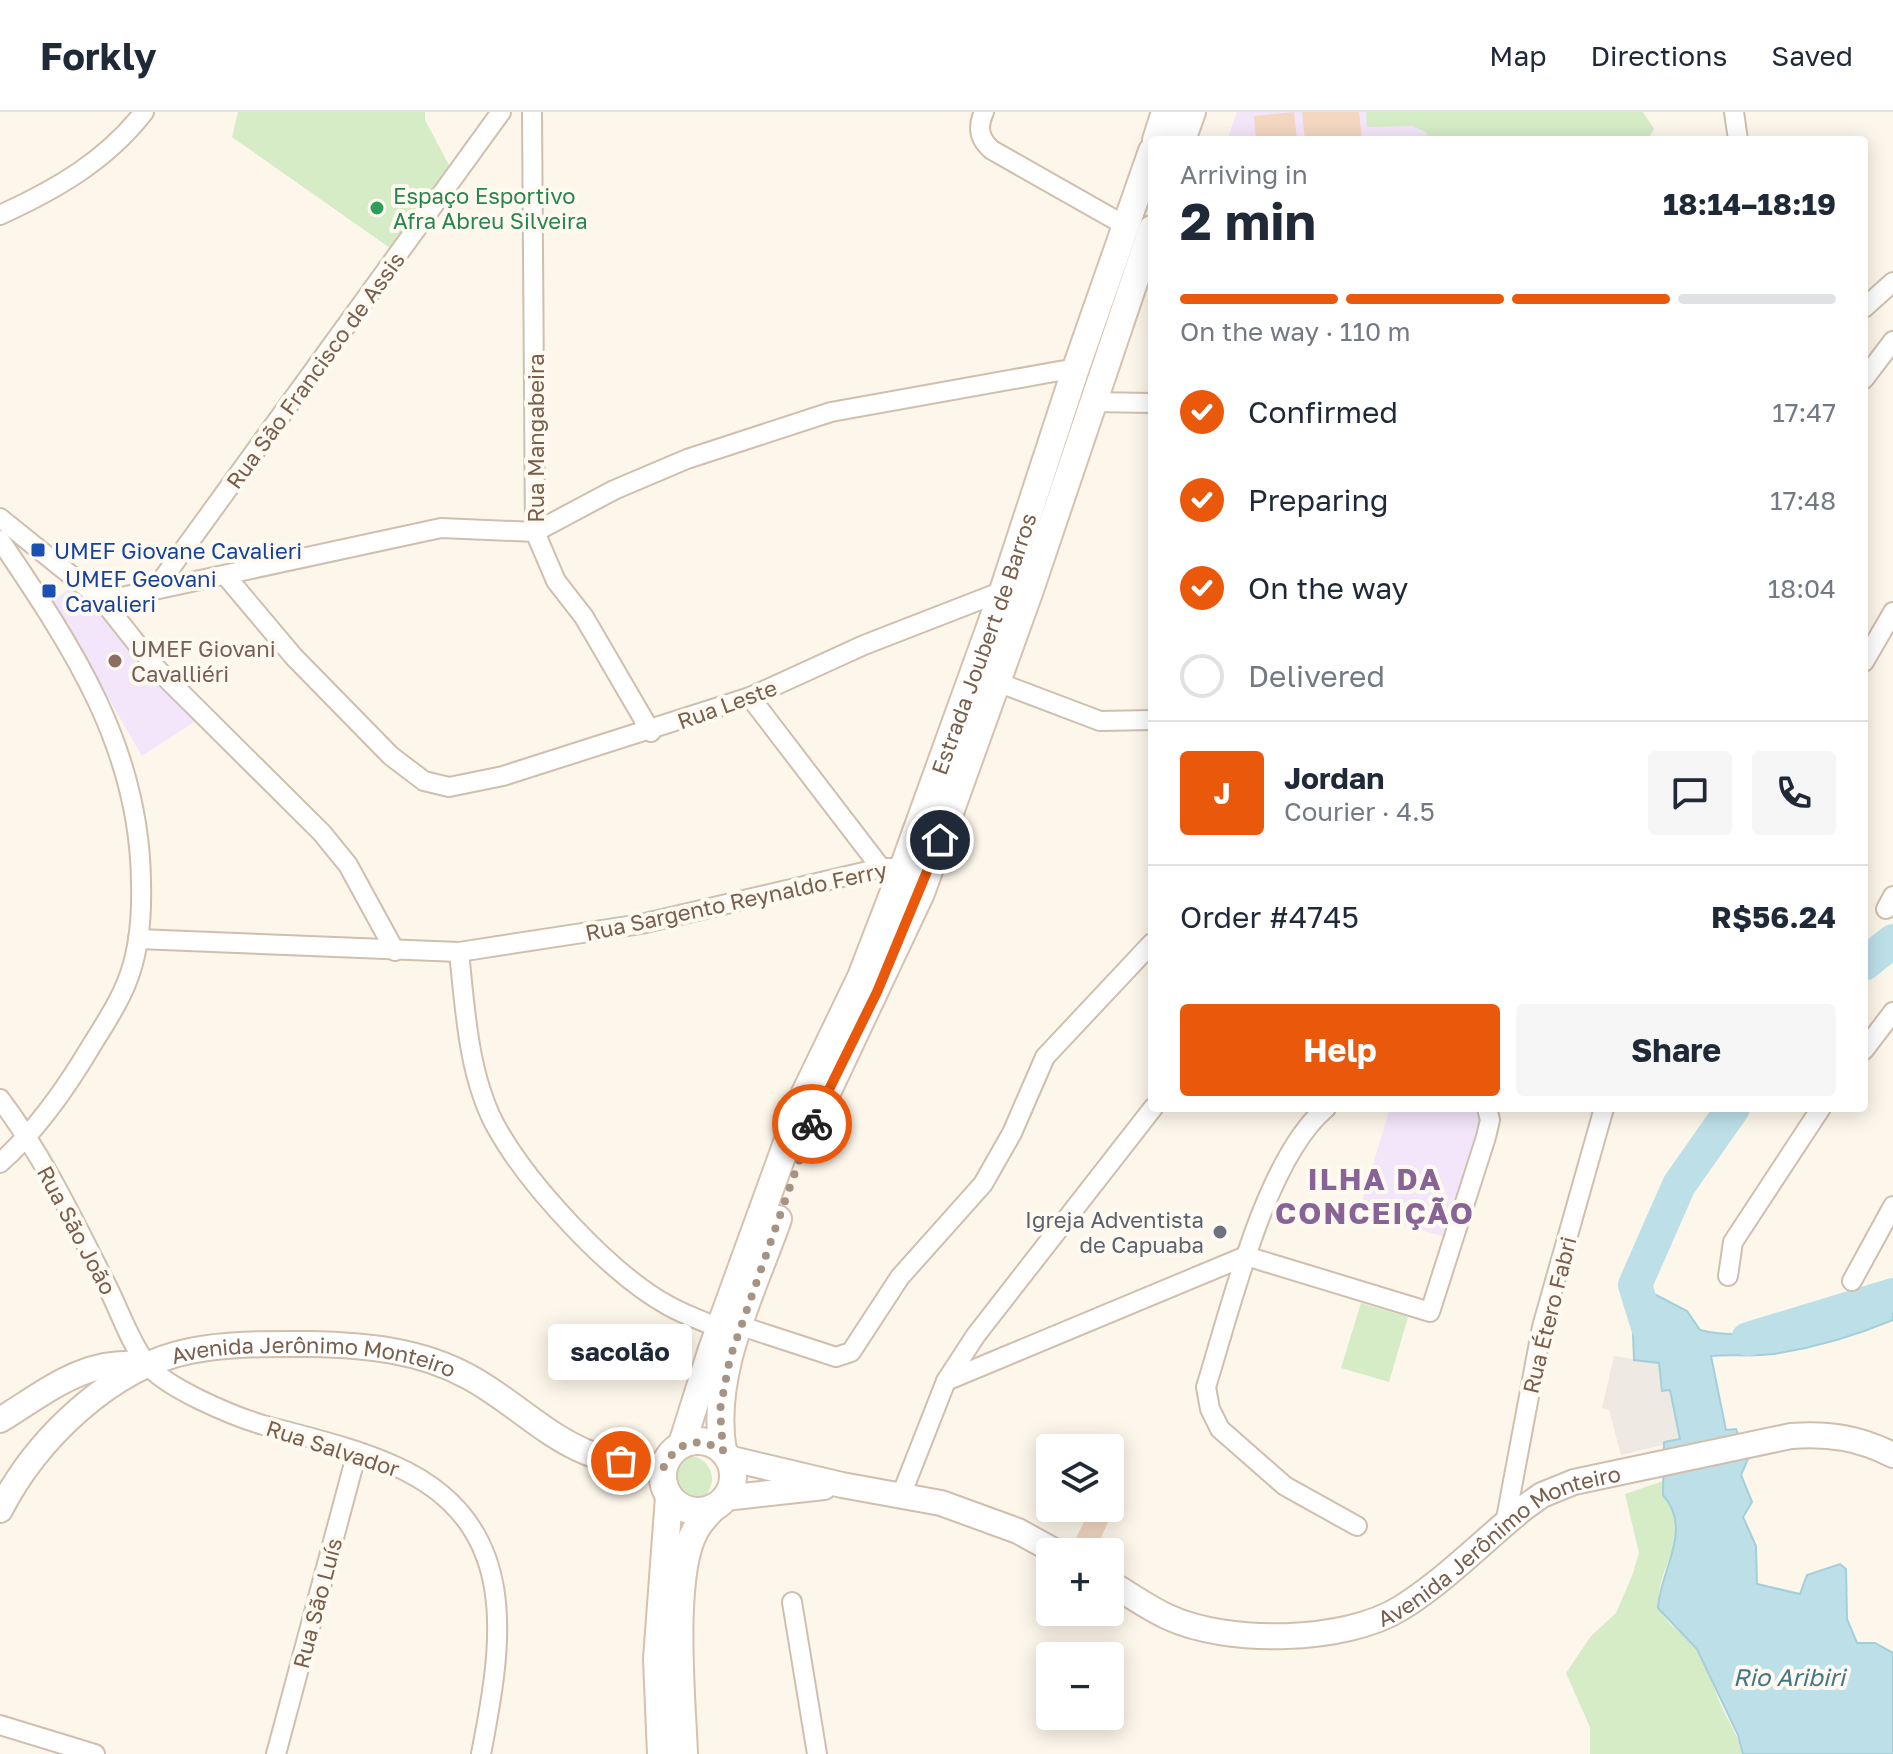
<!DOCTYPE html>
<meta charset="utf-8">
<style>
:root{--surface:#fff;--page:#f6f6f7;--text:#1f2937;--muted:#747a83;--line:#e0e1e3;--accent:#ea580c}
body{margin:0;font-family:"Golos Text",sans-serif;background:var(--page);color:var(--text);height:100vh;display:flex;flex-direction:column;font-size:30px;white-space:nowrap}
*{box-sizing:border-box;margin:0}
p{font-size:26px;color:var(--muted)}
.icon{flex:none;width:44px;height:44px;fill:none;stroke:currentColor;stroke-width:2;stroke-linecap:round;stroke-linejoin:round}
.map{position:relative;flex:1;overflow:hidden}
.sheet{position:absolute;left:1148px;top:24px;width:720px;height:976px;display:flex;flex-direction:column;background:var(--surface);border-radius:8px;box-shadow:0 4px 20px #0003}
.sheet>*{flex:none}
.buttons{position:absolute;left:1036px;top:1322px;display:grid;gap:16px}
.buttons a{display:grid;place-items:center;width:88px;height:88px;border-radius:8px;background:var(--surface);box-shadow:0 4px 20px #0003;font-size:40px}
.pin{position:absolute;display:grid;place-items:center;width:68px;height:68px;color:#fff;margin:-34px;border:4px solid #fff;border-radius:50%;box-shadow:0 2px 8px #0007}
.courier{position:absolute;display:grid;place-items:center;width:80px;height:80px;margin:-40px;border:6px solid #ea580c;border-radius:50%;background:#fff;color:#222;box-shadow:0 2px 10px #0007}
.bubble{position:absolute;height:56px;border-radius:8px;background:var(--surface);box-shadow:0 4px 20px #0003;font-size:26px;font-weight:700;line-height:56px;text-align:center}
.head em{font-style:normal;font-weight:700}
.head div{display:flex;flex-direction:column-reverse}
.head{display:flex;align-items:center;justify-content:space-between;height:136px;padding:0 32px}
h1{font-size:52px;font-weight:700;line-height:60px}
.bar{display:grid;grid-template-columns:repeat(4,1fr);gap:12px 8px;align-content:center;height:96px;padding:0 32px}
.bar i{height:10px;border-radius:6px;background:var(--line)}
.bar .selected{background:var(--accent)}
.bar p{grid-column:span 4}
.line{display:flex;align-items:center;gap:20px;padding:0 32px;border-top:2px solid var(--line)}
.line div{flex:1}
.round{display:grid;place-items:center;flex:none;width:84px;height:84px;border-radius:8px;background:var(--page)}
ol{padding:0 32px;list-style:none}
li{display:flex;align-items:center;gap:24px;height:88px}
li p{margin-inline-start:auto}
li .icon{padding:8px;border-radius:50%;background:var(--accent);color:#fff;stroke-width:4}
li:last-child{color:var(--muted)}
li i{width:44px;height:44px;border:4px solid var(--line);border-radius:50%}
.button{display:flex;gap:16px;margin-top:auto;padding:16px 32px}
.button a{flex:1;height:92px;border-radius:8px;background:var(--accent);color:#fff;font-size:32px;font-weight:700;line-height:92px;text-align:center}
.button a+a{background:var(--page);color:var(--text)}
header{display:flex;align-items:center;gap:48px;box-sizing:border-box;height:112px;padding:0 40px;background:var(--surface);border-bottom:2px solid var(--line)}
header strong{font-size:38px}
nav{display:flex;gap:44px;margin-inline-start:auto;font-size:28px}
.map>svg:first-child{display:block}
</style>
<header>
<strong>Forkly</strong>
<nav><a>Map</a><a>Directions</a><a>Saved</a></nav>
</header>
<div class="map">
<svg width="1893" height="1642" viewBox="0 0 1893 1642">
<rect width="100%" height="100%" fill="#fdf6ea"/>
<path fill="#eee9e3" d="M1614 1244 1659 1251 1662 1278H1670L1726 1318 1621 1343 1609 1298 1602 1296Z"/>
<g fill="#f4e6fa">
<path d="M1237 0H1427L1432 28H1227Z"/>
<path d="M75 473 197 608 142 644 52 489Z"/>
<path d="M1390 996H1461L1485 1003 1448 1126 1359 1099Z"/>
</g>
<g fill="#d5ecc7">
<path d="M238 0H425V8L450 55 390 136 232 25Z"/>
<path d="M1366 0H1643L1654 17 1647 28H1430L1426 20 1412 14 1367 15Z"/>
<path d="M1361 1191 1408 1205 1389 1270 1341 1256Z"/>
<circle cx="689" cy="1367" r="23"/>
<path d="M1663 1369V1383C1701 1425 1646 1462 1662 1500 1669 1516 1690 1525 1699 1540 1708 1556 1713 1574 1720 1591 1728 1609 1738 1623 1743 1642H1590V1615L1566 1561 1591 1524 1616 1501 1632 1464 1639 1441 1625 1382Z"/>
</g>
<path fill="#bde0e8" stroke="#a3cfda" stroke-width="2" d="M1631 1170 1687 1199 1700 1218C1742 1229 1789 1214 1831 1209L1839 1191 1864 1194 1893 1180V1208C1855 1224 1814 1236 1773 1242 1753 1245 1731 1242 1711 1244L1726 1318 1736 1317 1748 1347 1741 1363 1752 1390 1743 1405 1756 1434 1757 1472 1800 1482 1807 1463 1840 1452 1846 1457 1847 1507 1857 1531H1875L1893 1541V1642H1743L1738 1623 1697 1537 1658 1496C1660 1458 1694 1418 1663 1383L1664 1330 1680 1327 1670 1278 1662 1279 1659 1251 1634 1248Z"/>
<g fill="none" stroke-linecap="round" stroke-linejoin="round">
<g stroke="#bde0e8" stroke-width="34">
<path d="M1864 852 1893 829"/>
<path d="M1648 1215 1635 1173 1679 1073 1733 996"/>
<path d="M1748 1227 1893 1183"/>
</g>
</g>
<g fill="#f3d7c1">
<path d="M1294 0 1297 28H1256L1254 4Z"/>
<path d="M1302 0H1359L1362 28H1305Z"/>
<path d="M1091 1396 1112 1402 1095 1438 1075 1428Z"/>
</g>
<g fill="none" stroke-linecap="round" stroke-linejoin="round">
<defs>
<g id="minor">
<path d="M532 0 535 420 556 469 584 505 651 620"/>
<path d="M984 0C977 15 979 27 992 38L1126 114"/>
<path d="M1734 0 1738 28"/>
<path d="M0 103C55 78 106 49 144 0"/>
<path d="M1864 196 1893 170"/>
<path d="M1864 267 1893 229"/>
<path d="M1092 290 1152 291"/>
<path d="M0 406 103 489 156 556 322 721 348 753 395 839"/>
<path d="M0 428C73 536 140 636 141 771 142 805 139 841 126 872 117 895 102 916 90 936 65 978 37 1018 0 1051"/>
<path d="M225 463 294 545 391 644 424 669 449 675 503 664 750 585 864 533 1003 479"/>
<path d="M156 476 501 0"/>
<path d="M103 489 441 416 535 420 614 378 687 347 831 300 1076 256"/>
<path d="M1864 550 1893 500"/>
<path d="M997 570 1100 609 1152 608"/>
<path d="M750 585 881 756"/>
<path d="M1886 797 1893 784"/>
<path d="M138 827 459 840 641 812 881 756H903"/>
<path d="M459 840C465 896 468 960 494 1011 526 1071 610 1162 669 1194 685 1203 703 1209 719 1216"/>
<path d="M1864 938 1893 900"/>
<path d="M0 987C44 1045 75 1111 108 1176 120 1200 130 1230 146 1251 165 1276 233 1304 263 1313 307 1325 353 1335 395 1354 523 1411 503 1529 481 1642"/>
<path d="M1326 996C1265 1047 1230 1199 1206 1275L1210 1297 1220 1317 1285 1374 1357 1414"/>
<path d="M1728 1164 1733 1130 1821 996"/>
<path d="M1852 1169 1893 1094"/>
<path d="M741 1214 836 1245 851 1240 900 1165 983 1072 1012 1021 1045 945 1152 831"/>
<path d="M946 1269 1246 1144 1430 1200 1486 1025 1490 1008 1487 996"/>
<path d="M902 1381 946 1269 976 1223 1153 996"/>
<path d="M1505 1412 1542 1215 1604 996"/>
<path d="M792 1490 817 1642"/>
<path d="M0 1613 95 1642"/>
<path d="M276 1642 357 1340"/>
</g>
<g id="tertiary">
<path d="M0 1308C49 1278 86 1245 146 1253"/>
<path d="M728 1346 842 1373 941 1391 1018 1419 1056 1440"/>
<path d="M725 1386 824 1375"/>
<path id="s1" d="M0 1398C36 1328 110 1255 190 1239 228 1231 271 1232 310 1232 365 1233 420 1238 469 1265 510 1287 543 1322 586 1340 610 1350 638 1351 664 1355"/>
<path id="s2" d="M1110 1471C1129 1482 1148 1496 1168 1505 1228 1533 1345 1531 1401 1496 1446 1468 1484 1428 1525 1395L1542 1383 1574 1370 1791 1324C1829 1321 1859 1326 1893 1343"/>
</g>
<g id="secondary">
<path d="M1156 28 1165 0"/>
<path d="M1182 28 1192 0"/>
<path d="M808 1021 921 781 1030 478 1152 117"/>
<circle cx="698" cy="1364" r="35"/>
<path id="s3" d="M682 1332 712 1237 805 981 861 865 903 756 1003 479 1076 256 1152 39"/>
<path d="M723 1339C709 1261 753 1179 778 1107"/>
<path d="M661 1642 657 1547 669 1385"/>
<path d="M684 1642C682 1589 670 1464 695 1419 699 1410 708 1402 714 1395"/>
</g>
</defs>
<use href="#minor" stroke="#d0bfae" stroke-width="22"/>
<use href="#tertiary" stroke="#d0bfae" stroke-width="28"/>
<use href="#secondary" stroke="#d6c1ae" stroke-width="30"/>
<use href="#minor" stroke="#fff" stroke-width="18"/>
<use href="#tertiary" stroke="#fff" stroke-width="24"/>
<use href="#secondary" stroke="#fff" stroke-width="26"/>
</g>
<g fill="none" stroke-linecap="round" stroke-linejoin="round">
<path stroke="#a79383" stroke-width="8" stroke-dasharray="0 14.4" d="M621 1349 664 1355C677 1329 698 1324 723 1339L720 1298 730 1246 812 1012"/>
<path stroke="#ea580c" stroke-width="10" d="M812 1012 877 880 940 728"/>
</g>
<circle fill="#2e9e5b" stroke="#fffaf1" stroke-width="3" cx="377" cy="96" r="8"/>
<g fill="#1a4fb4" stroke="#fffaf1" stroke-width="3">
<rect x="30" y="430" width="16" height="16" rx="4"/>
<rect x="41" y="471" width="16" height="16" rx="4"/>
</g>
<circle fill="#8d6e63" stroke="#fffaf1" stroke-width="3" cx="115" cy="549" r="8"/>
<circle fill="#6b7280" stroke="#fffaf1" stroke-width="3" cx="1220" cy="1120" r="8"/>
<g text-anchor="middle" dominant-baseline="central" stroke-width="8" stroke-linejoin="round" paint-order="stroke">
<g font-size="22" fill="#27864d" stroke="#fffaf1" text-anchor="start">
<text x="393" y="83">Espaço Esportivo<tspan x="393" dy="25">Afra Abreu Silveira</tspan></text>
</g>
<g font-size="22" fill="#795e4c" stroke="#fffaf1">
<text transform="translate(315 258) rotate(-54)">Rua São Francisco de Assis</text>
<text transform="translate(535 326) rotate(-90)">Rua Mangabeira</text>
<text stroke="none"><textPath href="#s3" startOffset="856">Estrada Joubert de Barros</textPath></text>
<text transform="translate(727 592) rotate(-20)">Rua Leste</text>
<text transform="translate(736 789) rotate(-12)">Rua Sargento Reynaldo Ferry</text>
<text transform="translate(77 1118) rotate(62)">Rua São João</text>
<text transform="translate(1549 1203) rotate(-76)">Rua Étero Fabri</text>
<text stroke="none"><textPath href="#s1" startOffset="380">Avenida Jerônimo Monteiro</textPath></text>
<text transform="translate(333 1336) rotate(18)">Rua Salvador</text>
<text stroke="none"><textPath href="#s2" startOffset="426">Avenida Jerônimo Monteiro</textPath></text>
<text transform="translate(317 1491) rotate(-75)">Rua São Luís</text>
</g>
<g font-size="22" fill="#164399" stroke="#fffaf1" text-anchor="start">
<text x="54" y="438">UMEF Giovane Cavalieri</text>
<text x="65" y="466">UMEF Geovani<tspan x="65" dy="25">Cavalieri</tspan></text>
</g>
<g font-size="22" fill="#785e54" stroke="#fffaf1" text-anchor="start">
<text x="131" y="536">UMEF Giovani<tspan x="131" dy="25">Cavalliéri</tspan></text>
</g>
<g font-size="22" fill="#5b616d" stroke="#fffaf1" text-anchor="end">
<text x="1204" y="1107">Igreja Adventista<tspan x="1204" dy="25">de Capuaba</tspan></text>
</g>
<g font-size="24" font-style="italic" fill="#417786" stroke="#fffaf1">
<text x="1789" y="1564">Rio Aribiri</text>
</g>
<g font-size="30" font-weight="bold" letter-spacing="2" fill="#876495" stroke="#fffaf1">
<text x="1375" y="1067">ILHA DA<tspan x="1375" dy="34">CONCEIÇÃO</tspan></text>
</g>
</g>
</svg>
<div class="buttons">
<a><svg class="icon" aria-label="layers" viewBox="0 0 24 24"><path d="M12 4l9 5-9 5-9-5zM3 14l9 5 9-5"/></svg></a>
<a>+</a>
<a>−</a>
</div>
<div class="pin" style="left:621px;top:1349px;background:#ea580c"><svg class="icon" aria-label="bag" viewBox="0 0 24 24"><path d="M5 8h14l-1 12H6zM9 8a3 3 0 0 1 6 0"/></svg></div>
<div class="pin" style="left:940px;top:728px;background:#1f2937"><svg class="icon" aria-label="home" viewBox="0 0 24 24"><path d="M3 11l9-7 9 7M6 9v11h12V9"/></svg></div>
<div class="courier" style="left:812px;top:1012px"><svg class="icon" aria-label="bike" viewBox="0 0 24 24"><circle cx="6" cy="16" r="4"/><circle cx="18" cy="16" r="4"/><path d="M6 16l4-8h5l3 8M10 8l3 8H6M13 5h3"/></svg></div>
<div class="bubble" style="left:548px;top:1212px;width:144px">sacolão</div>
<section class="sheet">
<div class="head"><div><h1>2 min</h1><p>Arriving in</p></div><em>18:14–18:19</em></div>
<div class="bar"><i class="selected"></i><i class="selected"></i><i class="selected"></i><i></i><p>On the way · 110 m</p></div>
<ol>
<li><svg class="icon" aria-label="check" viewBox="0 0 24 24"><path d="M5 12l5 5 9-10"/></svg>Confirmed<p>17:47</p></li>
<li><svg class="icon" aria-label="check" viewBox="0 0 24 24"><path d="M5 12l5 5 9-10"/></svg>Preparing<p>17:48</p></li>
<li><svg class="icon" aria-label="check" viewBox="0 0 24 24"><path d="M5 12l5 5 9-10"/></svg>On the way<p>18:04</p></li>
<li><i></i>Delivered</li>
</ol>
<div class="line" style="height:144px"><b class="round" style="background:var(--accent);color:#fff">J</b><div><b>Jordan</b><p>Courier · 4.5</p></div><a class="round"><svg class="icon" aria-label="chat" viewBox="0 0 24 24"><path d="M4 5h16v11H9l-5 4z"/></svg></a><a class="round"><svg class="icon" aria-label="phone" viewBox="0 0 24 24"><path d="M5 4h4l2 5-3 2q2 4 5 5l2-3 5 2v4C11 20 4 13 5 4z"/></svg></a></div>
<div class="line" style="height:104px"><div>Order #4745</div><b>R$56.24</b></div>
<div class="button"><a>Help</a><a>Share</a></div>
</section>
</div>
